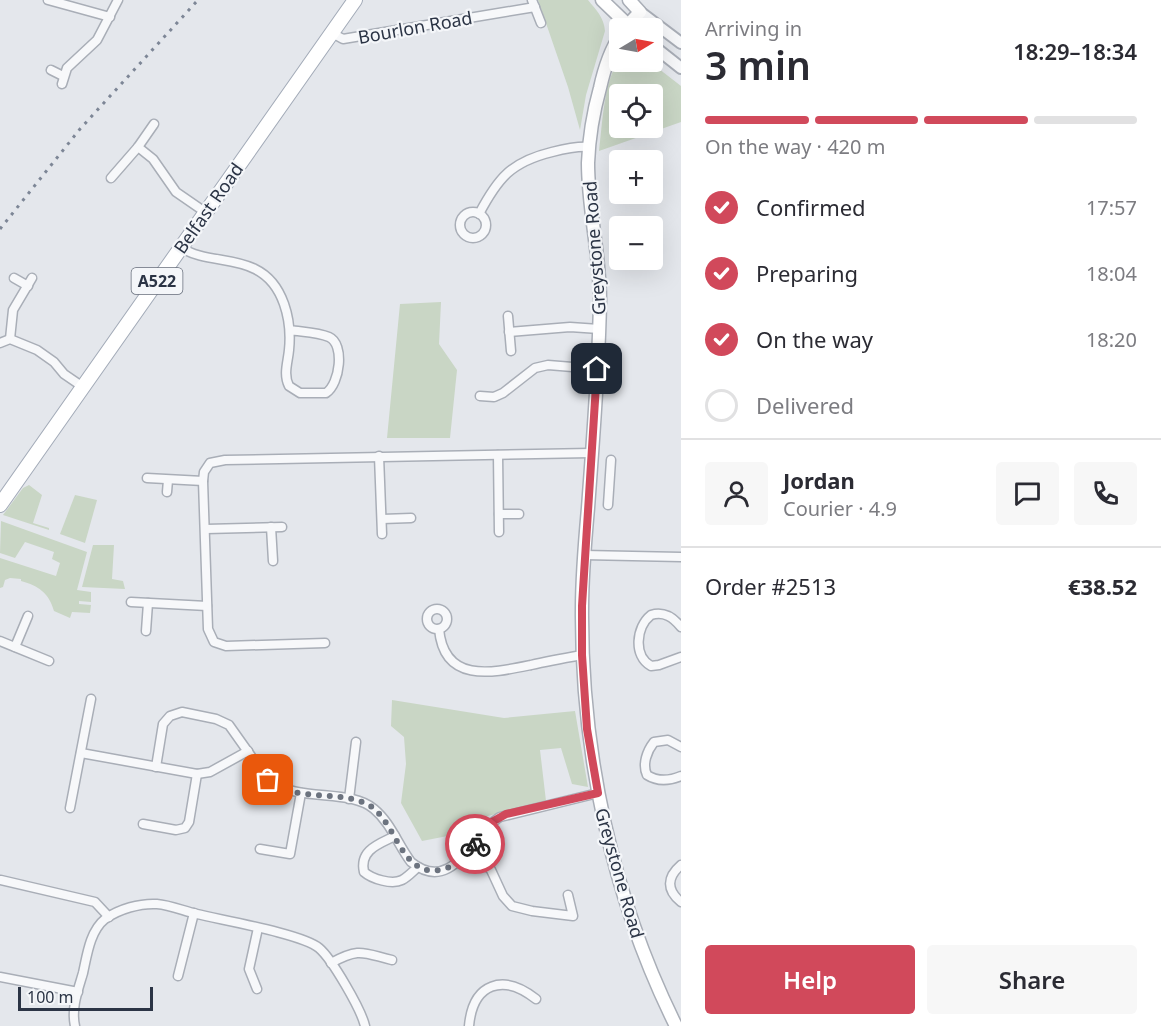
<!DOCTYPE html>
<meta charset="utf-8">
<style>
:root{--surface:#fff;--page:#f7f7f7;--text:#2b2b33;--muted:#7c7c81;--line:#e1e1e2;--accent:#d1495b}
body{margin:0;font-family:"Noto Sans",sans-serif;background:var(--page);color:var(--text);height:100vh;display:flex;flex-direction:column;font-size:22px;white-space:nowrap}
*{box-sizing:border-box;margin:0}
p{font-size:20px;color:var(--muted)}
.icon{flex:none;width:33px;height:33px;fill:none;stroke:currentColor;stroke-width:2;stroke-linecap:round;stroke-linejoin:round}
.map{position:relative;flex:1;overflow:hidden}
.details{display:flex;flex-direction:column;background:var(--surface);width:480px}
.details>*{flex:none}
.needle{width:39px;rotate:80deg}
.controls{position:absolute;left:609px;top:18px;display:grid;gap:12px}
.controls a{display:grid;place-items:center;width:54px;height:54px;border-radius:6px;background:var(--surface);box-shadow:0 6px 24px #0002;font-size:30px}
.scale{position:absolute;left:18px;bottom:15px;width:135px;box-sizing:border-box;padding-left:6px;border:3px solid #2b3445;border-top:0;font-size:16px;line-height:21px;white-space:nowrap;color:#2b3445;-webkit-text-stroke:4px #f4f6f9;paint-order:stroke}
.pin{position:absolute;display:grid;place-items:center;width:51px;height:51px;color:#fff;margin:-26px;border-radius:12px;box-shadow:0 3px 9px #0006}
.courier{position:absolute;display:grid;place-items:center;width:60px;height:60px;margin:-30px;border:4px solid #d1495b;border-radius:50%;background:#fff;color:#222;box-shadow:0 2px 8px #0007}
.headline em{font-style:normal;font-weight:600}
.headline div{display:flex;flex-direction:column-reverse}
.headline{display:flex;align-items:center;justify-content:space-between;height:102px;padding:0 24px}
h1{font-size:39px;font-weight:600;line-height:45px}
.bar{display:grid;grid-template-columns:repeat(4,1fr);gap:9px 6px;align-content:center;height:72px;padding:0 24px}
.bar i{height:8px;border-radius:4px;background:var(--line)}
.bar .on{background:var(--accent)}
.bar p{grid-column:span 4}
.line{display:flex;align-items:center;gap:15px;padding:0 24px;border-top:2px solid var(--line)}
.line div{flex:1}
.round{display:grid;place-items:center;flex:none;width:63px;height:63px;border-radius:6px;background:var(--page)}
ol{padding:0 24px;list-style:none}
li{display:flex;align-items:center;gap:18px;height:66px}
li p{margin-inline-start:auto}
li .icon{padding:6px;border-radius:50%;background:var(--accent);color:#fff;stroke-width:4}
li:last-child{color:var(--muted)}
li i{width:33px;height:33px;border:3px solid var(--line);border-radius:50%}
.action{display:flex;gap:12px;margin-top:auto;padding:12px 24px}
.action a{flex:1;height:69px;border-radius:6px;background:var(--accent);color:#fff;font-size:24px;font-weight:600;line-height:69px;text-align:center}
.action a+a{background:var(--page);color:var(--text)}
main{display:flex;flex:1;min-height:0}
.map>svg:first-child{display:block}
</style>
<main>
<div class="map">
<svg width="681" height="1026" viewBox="0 0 681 1026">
<rect width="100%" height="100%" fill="#e4e7ec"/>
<g fill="#c9d6c5" fill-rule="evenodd">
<path d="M538 0H588C596 10 604 17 605 31L586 95 580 130 568 87Z"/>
<path d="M620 61 650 62 681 86V122L599 151C602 129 604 75 620 61ZM620 94H652V128H620Z"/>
<path d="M441 302 439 344 457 370 450 438H387L400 304Z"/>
<path d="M29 485 42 495 33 523 49 528V530L3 515 23 488Z"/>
<path d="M75 495 97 500 85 543 60 534Z"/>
<path d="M1 521 87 552 77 590 91 592V602L79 601V604L91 605 90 613 72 612 70 618 54 611C49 593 39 586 21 581V579L10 578 5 580 3 587 0 588V558L56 576 60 563 52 559 54 552 25 542 15 558 0 553Z"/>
<path d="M93 545H114L112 579 123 581 125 589 82 587Z"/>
<path d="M392 700 504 718 575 711 588 787 572 784 561 748 540 750 546 801 484 817 468 832 422 841 401 803 406 764 404 737 391 726Z"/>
</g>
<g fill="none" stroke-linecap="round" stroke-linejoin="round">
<defs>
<g id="minor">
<path d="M48 0 110 17"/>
<path d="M532 0 541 23"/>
<path d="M332 33 343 39 535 7"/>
<path d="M51 70 63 76"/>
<path d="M62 84 67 68 97 40 118 0"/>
<path d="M138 147 153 159 176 192 205 212"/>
<path d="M111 178 138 147 154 124"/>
<circle cx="473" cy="225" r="13"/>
<path d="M479 214C498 178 511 162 552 152 564 149 577 146 589 147"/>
<path d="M180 247C203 262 232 257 255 269 284 283 292 321 289 350 288 362 283 374 289 386L300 393H326C340 384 345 344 329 337 317 332 302 332 290 330"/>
<path d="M14 278 28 286"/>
<path d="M508 316 511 351"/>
<path d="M509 332 570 327 599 329"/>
<path d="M10 339 13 310 32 278"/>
<path d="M0 343 10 339 37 350 54 362 64 374 83 387"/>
<path d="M480 396 494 397 503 393 535 368 548 365 597 369"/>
<path d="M498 455 499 532"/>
<path d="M379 456 382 534"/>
<path d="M147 478 203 481"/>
<path d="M167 492 168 480"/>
<path d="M608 505 611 460"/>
<path d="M499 514H519"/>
<path d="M382 519 411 518"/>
<path d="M271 527 273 561"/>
<path d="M206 529 282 527"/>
<path d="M584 555 681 557"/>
<path d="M131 602 207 606"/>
<circle cx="437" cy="619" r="10"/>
<path d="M681 627C673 617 664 611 651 615 636 627 633 656 651 666L659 665 681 657"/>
<path d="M439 629C444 684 492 673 531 665 548 661 565 658 582 655"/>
<path d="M146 631 148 603"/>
<path d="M0 641 49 661"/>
<path d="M325 643 226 646 214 642 208 629 203 481 204 472 210 463 225 460 591 453"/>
<path d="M15 647 28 616"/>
<path d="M681 747 668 740 654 742C647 751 642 764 647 775 658 782 669 781 681 776"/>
<path d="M81 753 197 774 210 772 248 751"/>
<path d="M156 767 163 724 170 716 182 712 216 719 229 725 268 780C299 803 349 788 374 809 391 823 398 845 411 862 453 896 473 833 500 817L598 793"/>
<path d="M349 799 356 742"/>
<path d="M70 808 91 699"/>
<path d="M143 824 176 830 185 828 189 822 197 774"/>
<path d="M395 836C379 844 359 850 364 872 372 879 392 885 402 880 408 877 413 871 418 867"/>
<path d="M260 849 290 854 301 793"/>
<path d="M470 850 491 870 503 896 512 906 532 911 573 916 568 895"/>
<path d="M681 865C667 877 666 890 681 902"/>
<path d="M1 880 95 902 109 917"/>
<path d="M331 963C360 947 363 953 392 960"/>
<path d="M178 976 194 913"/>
<path d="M0 977 78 992"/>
<path d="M257 989 249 969 258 928"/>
<path d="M75 1026C71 1008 78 990 83 973 87 955 90 931 105 919 119 909 140 903 157 904 170 905 184 911 197 914 221 920 303 934 319 948 332 959 361 1009 365 1026"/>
<path d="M469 1026C473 983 503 973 536 999"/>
</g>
<g id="tertiary">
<path d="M640 12 681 43"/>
<path d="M652 45 681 68"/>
</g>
<g id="secondary">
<path d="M602 0 628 25"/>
<path d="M625 28 640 12 629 0"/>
<path d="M620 36C609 52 604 70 600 88 593 113 589 138 588 163 588 209 600 254 600 300 599 369 593 439 588 508 585 541 582 575 582 609 581 753 612 897 676 1026"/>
</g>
<path id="primary" d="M0 505 355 0"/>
</defs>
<use href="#minor" stroke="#a9aeb7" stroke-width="11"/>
<use href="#tertiary" stroke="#a9aeb7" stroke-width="14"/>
<use href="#secondary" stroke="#a9aeb7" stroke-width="15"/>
<use href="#primary" stroke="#a3abb8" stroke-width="16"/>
<use href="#minor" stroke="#f7f8fa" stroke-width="8"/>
<use href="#tertiary" stroke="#f7f8fa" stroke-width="10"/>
<use href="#secondary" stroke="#fff" stroke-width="12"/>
<use href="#primary" stroke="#fff" stroke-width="14"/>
<path stroke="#7d8696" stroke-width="3" stroke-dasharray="3 6" stroke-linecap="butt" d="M0 229 80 129 198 0"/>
</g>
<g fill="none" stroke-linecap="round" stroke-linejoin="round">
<path stroke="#6c737f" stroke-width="6" stroke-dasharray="0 10.8" d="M268 780C296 802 334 790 365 803 396 816 399 877 439 870 455 868 465 856 475 844"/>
<path stroke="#d1495b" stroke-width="8" d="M475 844 492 822 506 814 598 793 587 729 582 655V606L597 369"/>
</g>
<g text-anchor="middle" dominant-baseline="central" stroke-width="4.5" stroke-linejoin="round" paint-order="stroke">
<rect fill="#f4f6f9" stroke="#676e7b" stroke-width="1.5" x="131.5" y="268" width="51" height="26" rx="4.5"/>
<g font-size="16" font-weight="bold" fill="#2b3445">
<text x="157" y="281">A522</text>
</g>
<g font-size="18" fill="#2b3445" stroke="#f4f6f9">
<text transform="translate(415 27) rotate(-10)">Bourlon Road</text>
<text transform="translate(208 208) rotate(-55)">Belfast Road</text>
<text transform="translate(594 248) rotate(-94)">Greystone Road</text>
<text transform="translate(620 873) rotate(74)">Greystone Road</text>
</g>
</g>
</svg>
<div class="controls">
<a><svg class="needle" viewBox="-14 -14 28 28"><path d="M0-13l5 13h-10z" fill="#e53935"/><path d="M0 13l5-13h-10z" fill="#7c7c81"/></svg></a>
<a><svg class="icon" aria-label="locate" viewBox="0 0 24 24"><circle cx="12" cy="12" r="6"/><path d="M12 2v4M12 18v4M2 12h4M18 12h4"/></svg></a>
<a>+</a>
<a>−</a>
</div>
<div class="scale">100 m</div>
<div class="pin" style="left:268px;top:780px;background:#ea580c"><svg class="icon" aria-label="bag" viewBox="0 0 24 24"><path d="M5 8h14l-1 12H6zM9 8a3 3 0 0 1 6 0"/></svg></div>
<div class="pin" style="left:597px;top:369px;background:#1f2937"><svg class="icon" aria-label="home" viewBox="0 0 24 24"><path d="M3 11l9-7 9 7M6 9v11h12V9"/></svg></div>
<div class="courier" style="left:475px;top:844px"><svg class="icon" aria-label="bike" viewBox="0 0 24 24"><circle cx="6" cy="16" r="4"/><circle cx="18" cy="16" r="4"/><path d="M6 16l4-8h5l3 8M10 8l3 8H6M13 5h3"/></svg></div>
</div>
<section class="details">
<div class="headline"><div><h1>3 min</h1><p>Arriving in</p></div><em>18:29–18:34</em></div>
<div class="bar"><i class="on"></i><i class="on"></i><i class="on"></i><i></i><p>On the way · 420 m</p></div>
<ol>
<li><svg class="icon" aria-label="check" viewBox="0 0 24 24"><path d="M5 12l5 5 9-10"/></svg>Confirmed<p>17:57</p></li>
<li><svg class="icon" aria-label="check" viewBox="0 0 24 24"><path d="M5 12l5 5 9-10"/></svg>Preparing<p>18:04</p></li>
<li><svg class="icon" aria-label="check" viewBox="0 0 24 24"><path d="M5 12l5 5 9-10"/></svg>On the way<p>18:20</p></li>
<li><i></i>Delivered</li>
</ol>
<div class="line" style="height:108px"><a class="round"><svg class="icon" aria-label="person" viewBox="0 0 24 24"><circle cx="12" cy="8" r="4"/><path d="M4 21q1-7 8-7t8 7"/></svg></a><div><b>Jordan</b><p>Courier · 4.9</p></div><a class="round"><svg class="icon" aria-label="chat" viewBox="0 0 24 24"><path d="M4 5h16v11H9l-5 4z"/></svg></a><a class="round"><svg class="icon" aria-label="phone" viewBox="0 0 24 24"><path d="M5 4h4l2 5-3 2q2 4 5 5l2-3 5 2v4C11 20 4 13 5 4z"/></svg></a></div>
<div class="line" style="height:78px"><div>Order #2513</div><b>€38.52</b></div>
<div class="action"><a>Help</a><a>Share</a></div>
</section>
</main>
